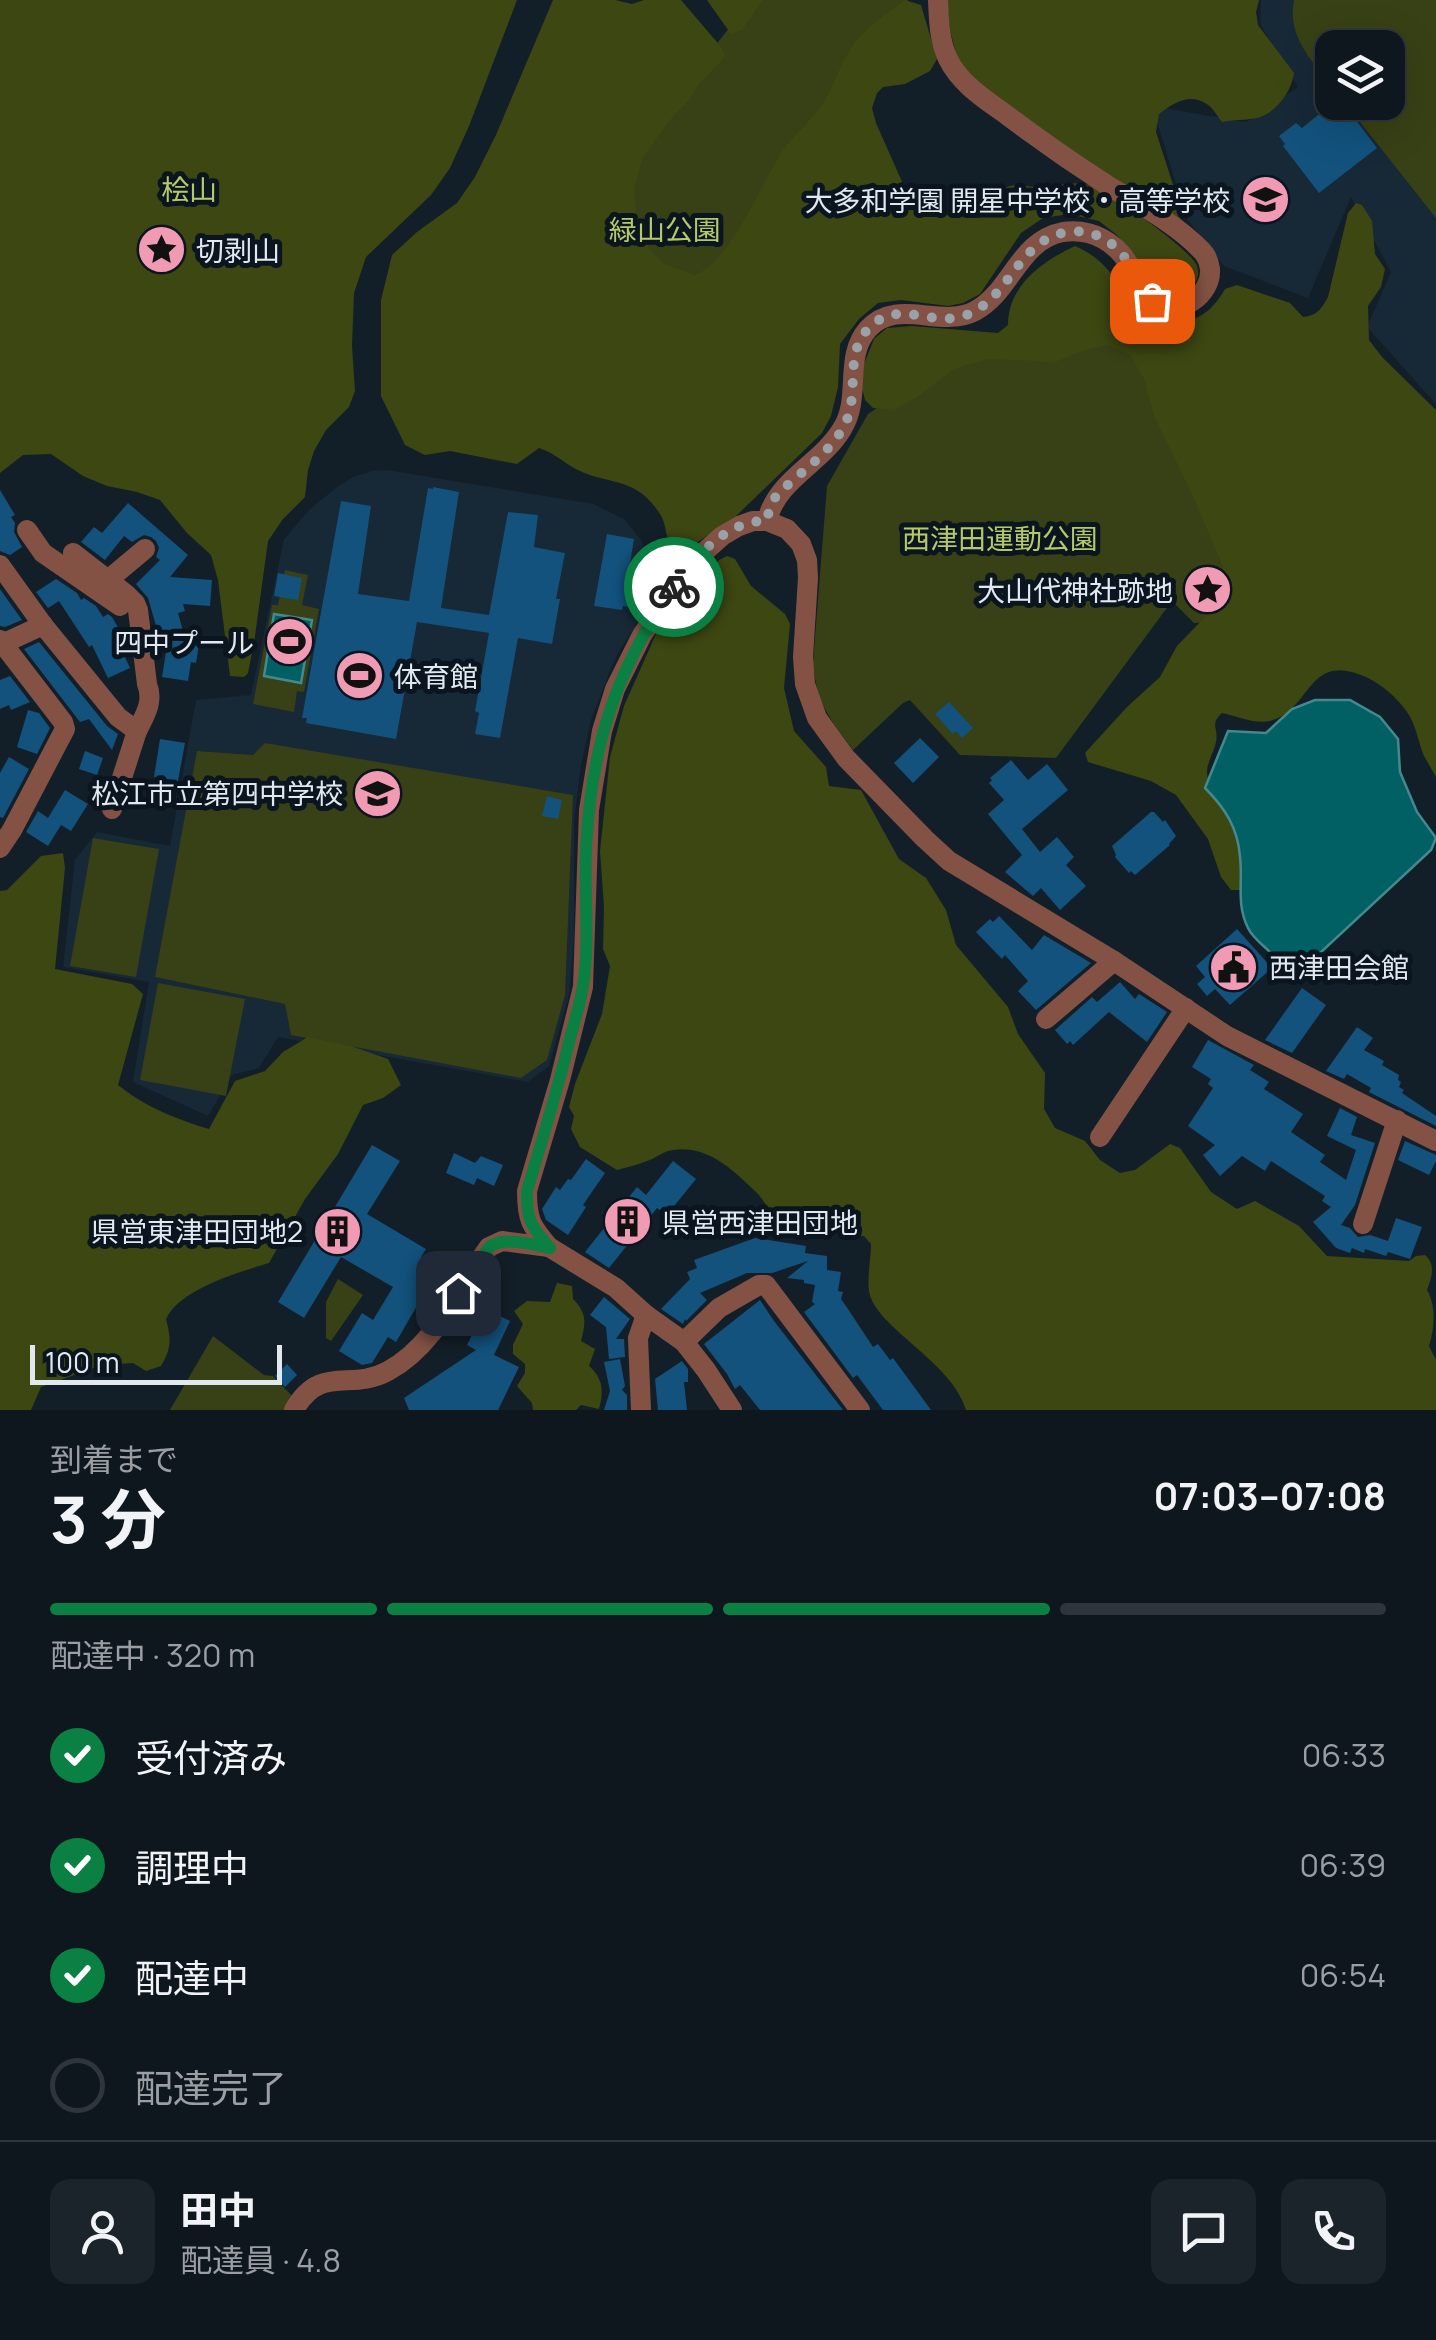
<!DOCTYPE html>
<html lang="ja">
<meta charset="utf-8">
<style>
:root{--surface:#0e171e;--page:#1c242b;--text:#f1f3f6;--muted:#9b9fa4;--line:#2e363c;--accent:#0b8043}
body{margin:0;font-family:Manrope,"Noto Sans JP",sans-serif;background:var(--page);color:var(--text);height:100vh;display:flex;flex-direction:column;font-size:38px;white-space:nowrap}
*{box-sizing:border-box;margin:0}
p{font-size:32px;color:var(--muted)}
.icon{flex:none;width:55px;height:55px;fill:none;stroke:currentColor;stroke-width:2;stroke-linecap:round;stroke-linejoin:round}
.map{position:relative;height:1410px;overflow:hidden}
.side{display:flex;flex-direction:column;background:var(--surface);flex:1}
.side>*{flex:none}
.fabs{position:absolute;left:1315px;top:30px;display:grid;gap:20px}
.fabs a{display:grid;place-items:center;width:90px;height:90px;border-radius:20px;background:var(--surface);box-shadow:0 10px 40px #0002,0 0 0 2px var(--line);font-size:50px}
.scale{position:absolute;left:30px;bottom:25px;width:252px;box-sizing:border-box;padding-left:10px;border:5px solid #e1e8ef;border-top:0;font-size:28px;line-height:35px;white-space:nowrap;color:#e1e8ef;-webkit-text-stroke:8px #0a151f;paint-order:stroke}
.pin{position:absolute;display:grid;place-items:center;width:85px;height:85px;color:#fff;margin:-42px;border-radius:20px;box-shadow:0 5px 15px #0006}
.courier{position:absolute;display:grid;place-items:center;width:100px;height:100px;margin:-50px;border:8px solid #0b8043;border-radius:50%;background:#fff;color:#222;box-shadow:0 2px 12px #0007}
.headline em{font-style:normal;font-weight:700}
.headline div{display:flex;flex-direction:column-reverse}
.headline{display:flex;align-items:center;justify-content:space-between;height:170px;padding:0 50px}
h1{font-size:65px;font-weight:700;line-height:75px}
.bar{display:grid;grid-template-columns:repeat(4,1fr);gap:15px 10px;align-content:center;height:120px;padding:0 50px}
.bar i{height:12px;border-radius:8px;background:var(--line)}
.bar .active{background:var(--accent)}
.bar p{grid-column:span 4}
.line{display:flex;align-items:center;gap:25px;padding:0 50px;border-top:2px solid var(--line)}
.line div{flex:1}
.round{display:grid;place-items:center;flex:none;width:105px;height:105px;border-radius:20px;background:var(--page)}
ol{padding:0 50px;list-style:none}
li{display:flex;align-items:center;gap:30px;height:110px}
li p{margin-inline-start:auto}
li .icon{padding:10px;border-radius:50%;background:var(--accent);color:#fff;stroke-width:4}
li:last-child{color:var(--muted)}
li i{width:55px;height:55px;border:5px solid var(--line);border-radius:50%}
.map>svg:first-child{display:block}
</style>
<div class="map">
<svg width="1436" height="1410" viewBox="0 0 1436 1410">
<rect width="100%" height="100%" fill="#131f28"/>
<g fill="#172836" fill-rule="evenodd">
<path d="M1261 0H1436V404L1367 327 1391 272 1351 197 1308 298 1224 266 1187 219 1152 106 1246 122 1298 87 1260 24ZM1332 48H1388V102H1332Z"/>
<path d="M387 470 593 504 624 519 642 541 653 568 654 596 618 653 610 671 591 720 581 765 574 821V937L569 995 549 1066 528 1082 278 1037 259 1068 232 1075 208 1116 133 1082 149 982 63 967 75 860 97 832 170 846 196 700 251 695 284 539 309 510 337 487 353 477 372 471Z"/>
</g>
<g fill="#384015">
<path d="M751 0H908L698 311 574 226Z"/>
<path d="M1294 0H1436V218L1345 103 1388 102V48H1332V86C1311 59 1287 37 1294 0Z"/>
<path d="M1135 344 1230 564 1214 622 1194 623 1172 601 1056 758 960 755 910 700 903 703 853 750C829 717 817 705 813 663L827 486 868 414 938 368 987 347Z"/>
<path d="M285 570 308 575 302 605 319 609 304 692 297 691 294 712 253 704 272 605H278Z"/>
<path d="M265 743 573 795 565 995 547 1060 521 1078 291 1035 285 1004 155 977 197 751 253 755Z"/>
<path d="M93 838 159 849 136 977 70 966Z"/>
<path d="M158 983 245 999 226 1096 140 1080Z"/>
<path d="M338 1279 363 1295 331 1341 326 1338V1302Z"/>
<path d="M213 1336 264 1375 273 1376 293 1397 285 1410H170Z"/>
</g>
<g fill="#3d4712">
<path d="M0 0H517L469 126 450 168 431 195 366 257 354 293 352 346 355 391 349 407 326 430 314 451 308 470 305 497 283 519 268 541 254 643 248 673 244 677 230 676 218 580 211 555 187 533 160 500 137 492 107 486 83 476 51 454 23 455 0 473Z"/>
<path d="M553 0H615L632 4 644 0H681L722 48 725 57 698 85 691 98 670 120 643 157 634 190 637 220 650 250 664 264 695 275C730 261 760 188 779 156 790 138 807 125 820 108 832 92 837 70 848 53 861 30 884 16 905 0L921 5 937 59 930 71 905 84 883 87 877 93 872 108 876 123 907 193 922 213 979 218 990 211 1001 189C1023 181 1018 187 1038 187 1053 188 1069 181 1085 184 1103 187 1191 249 1197 266 1201 278 1194 285 1187 293L1164 296 1152 290 1137 258 1117 235 1099 221 1069 214 1043 218 1021 233 980 294 963 303 948 306 901 300 878 303 859 319 840 344 838 387 831 416 822 433 736 516 686 550C665 542 669 542 664 523 662 514 652 503 646 497 626 479 603 482 580 471 566 465 554 452 539 448L517 464 450 451 425 455 405 445 381 396V300L392 255 417 232 457 203 475 177 496 135Z"/>
<path d="M707 0H763L742 30 731 34Z"/>
<path d="M947 0H1259L1256 12 1258 25 1294 73C1292 89 1280 107 1265 115 1255 121 1235 119 1222 122 1217 116 1213 107 1205 103 1189 93 1172 104 1159 114L1156 132 1179 203 1181 219 1177 222 1031 125 970 77 957 57 950 30Z"/>
<path d="M1356 203 1362 205 1372 221 1375 254 1385 269 1381 287 1368 306 1369 340 1382 357 1436 410V777C1432 770 1428 763 1424 756 1418 742 1416 724 1407 712 1396 696 1377 680 1358 674 1307 655 1309 713 1269 721 1254 724 1236 716 1222 713 1209 725 1219 728 1216 742 1214 752 1207 762 1207 772 1207 791 1228 804 1235 820 1245 842 1243 867 1242 890H1231L1221 877 1208 839 1176 795 1151 781 1088 762 1085 753 1127 707 1160 677 1177 646 1205 617 1222 585 1223 567 1191 492 1154 416 1144 379 1130 355 1108 345 1085 350 1055 362 988 359 954 369 917 397 894 410 873 408 865 400 861 384 864 364 874 339 887 328 912 326 998 333 1008 325C1008 285 1043 261 1075 246 1111 261 1121 291 1145 319 1181 327 1206 323 1225 289L1237 285 1290 303 1303 317C1317 316 1322 308 1328 297L1348 213Z"/>
<path d="M727 556 735 559 751 586 785 614 790 624 784 688 794 731 826 767 829 786 861 790 899 859 926 878 946 910 956 945 1008 1007 1018 1034 1045 1073 1044 1109 1055 1128 1085 1141 1100 1160 1120 1173 1135 1170 1170 1144 1180 1148 1211 1192 1237 1209 1255 1201 1299 1226 1327 1256 1409 1261 1416 1256 1425 1255C1436 1265 1432 1277 1427 1290 1436 1305 1435 1327 1429 1346L1436 1360V1410H966C951 1360 875 1328 869 1291 867 1278 871 1257 871 1244L864 1236C839 1234 811 1236 787 1225 771 1218 767 1203 756 1192 732 1169 705 1142 668 1151 661 1153 654 1159 647 1161 637 1165 627 1167 617 1170L580 1147 571 1129 574 1116 569 1107 575 1084 602 1014 610 966 603 949 604 907 600 851 610 757 624 706 656 634 693 586 719 560Z"/>
<path d="M63 853 65 868 55 969 132 984 143 994 118 1085C145 1107 176 1119 209 1129L235 1081 265 1071 283 1052 308 1037 351 1046 388 1059 401 1085 383 1098 363 1105 338 1154 305 1199 269 1263C239 1272 180 1289 166 1319 171 1338 172 1348 161 1366L146 1371 133 1363 102 1365 41 1387 31 1410H0V891L7 890 41 856Z"/>
<path d="M557 1283 572 1286 573 1299C587 1313 586 1323 581 1341L595 1349 589 1366C603 1378 604 1391 599 1409L581 1405 576 1410H533L532 1403 517 1386 525 1373V1364L513 1354V1345L523 1324 514 1311 527 1301 550 1302Z"/>
</g>
<g fill="#006064" stroke="#44898e" stroke-width="2.5">
<path d="M274 614 312 620 301 683 264 676Z"/>
<path d="M1315 700H1350L1380 717 1398 739 1400 772 1417 812 1436 838 1431 850 1321 952 1312 964 1304 968C1293 959 1290 955 1275 957 1267 948 1253 939 1248 928 1236 904 1243 882 1240 857 1238 828 1225 808 1205 788L1228 731 1266 733 1292 709Z"/>
</g>
<g fill="#12527d">
<path d="M1334 102H1342L1377 148 1319 193 1283 146 1285 144 1279 136 1296 123 1302 128Z"/>
<path d="M433 487 459 492 441 608 489 615 508 512 538 515 534 547 565 553 556 599H560L552 644 518 638 500 738 475 734 479 713 475 711 489 633 417 622 396 739 306 723 307 718H302L341 501 371 506 358 594 409 601 428 488 433 489Z"/>
<path d="M0 490 15 515 11 517 15 523 14 532 22 547 10 555 0 551Z"/>
<path d="M128 503 188 555 170 577 212 580 210 606 183 604 185 611 178 613 186 642 199 644 196 663 191 662 188 681 162 677 169 633 159 636 148 598 136 584 160 560 156 557 159 548 156 541 151 537 144 535 132 542 124 536 105 560 81 542 94 527 102 533Z"/>
<path d="M607 534 634 539 629 570 647 573 640 609 623 606 622 610 594 606Z"/>
<path d="M278 573 302 578 298 600 274 596Z"/>
<path d="M56 579 77 593 81 600 84 598 96 606 103 617 108 614 112 617 119 629 113 632 130 668 108 678 92 645 89 647 59 601 48 608 36 592Z"/>
<path d="M0 589 22 620 5 627 0 626Z"/>
<path d="M39 642 107 726 118 734 112 750 89 719 80 722 24 649Z"/>
<path d="M10 676 30 702 11 710 9 705 0 709V680Z"/>
<path d="M949 702 973 728 962 738 956 731 953 734 935 714Z"/>
<path d="M28 710 39 713 50 728 37 754 17 747Z"/>
<path d="M920 738 939 757 913 783 894 763Z"/>
<path d="M160 739 185 743 178 781 154 777Z"/>
<path d="M85 751 103 758 97 775 79 769Z"/>
<path d="M9 757 29 769 3 818 0 817V773Z"/>
<path d="M1011 760 1028 780 1047 764 1068 790 1022 829 1040 852 1057 837 1074 857 1066 865 1086 886 1060 910 1041 888 1033 896 1005 872 1022 855 988 814 1004 800 989 783 992 780 990 778Z"/>
<path d="M65 790 88 804 71 831 61 825 48 846 26 832 38 811 48 818Z"/>
<path d="M547 796 562 800 558 819 542 816Z"/>
<path d="M1151 812H1154L1163 822 1165 820 1176 836 1169 844 1170 845 1135 875 1131 871 1129 873 1115 857 1116 855 1112 846Z"/>
<path d="M999 916 1032 950 1044 935 1091 963 1036 1010 1018 991 1028 981 1005 955 1002 959 976 932 990 919 993 922Z"/>
<path d="M1237 929 1272 968 1230 1005 1215 989 1207 996 1197 984 1205 977 1196 966Z"/>
<path d="M1120 982 1135 999 1139 994 1167 1012 1147 1042 1109 1012 1073 1045 1070 1041 1067 1044 1055 1030 1092 997 1097 1002Z"/>
<path d="M1302 988 1326 1005 1292 1053 1265 1040Z"/>
<path d="M1357 1027 1373 1038 1364 1050 1384 1061 1382 1065 1399 1075 1398 1080 1401 1082 1399 1087 1404 1090 1402 1093 1436 1116V1126L1369 1092 1371 1088 1347 1074 1344 1079 1326 1071Z"/>
<path d="M1208 1040 1254 1065 1250 1070 1269 1082 1264 1089 1303 1114 1291 1132 1325 1155 1320 1162 1346 1180 1356 1150 1327 1136 1340 1108 1357 1117 1351 1135 1375 1143 1355 1205 1341 1225 1350 1228 1358 1237 1370 1235 1388 1241 1396 1218 1422 1227 1410 1259 1388 1252 1386 1256 1365 1249 1364 1253 1352 1248 1350 1253 1336 1248 1313 1222 1331 1207 1322 1201 1325 1196 1271 1161 1265 1171 1242 1156 1220 1176 1203 1155 1215 1145 1188 1126 1213 1088 1208 1084 1211 1079 1192 1067Z"/>
<path d="M1405 1141 1436 1155V1161L1429 1175 1398 1160Z"/>
<path d="M372 1145 400 1161 367 1214 426 1249 421 1257 436 1266 433 1271 436 1273 396 1342 388 1337 372 1363 362 1365 339 1351 362 1313 373 1320 393 1287 341 1257 304 1318 278 1302Z"/>
<path d="M454 1153 475 1163 481 1156 503 1165 494 1186 477 1178 474 1185 446 1173Z"/>
<path d="M586 1159 605 1173 583 1205 586 1207 568 1235 546 1220 542 1209 556 1187 560 1190 568 1179 571 1180Z"/>
<path d="M673 1161 696 1179 670 1211 668 1209 664 1213 657 1208 609 1268 585 1252 637 1187 646 1195Z"/>
<path d="M755 1238 806 1246 805 1253 827 1256V1270L841 1272 838 1291 843 1292 841 1299 848 1309 873 1347 878 1344 890 1360 893 1358 931 1410H883L857 1375 853 1378 804 1312 815 1304 812 1302 815 1285 804 1283V1280L787 1278 808 1261 772 1273H747L700 1293 707 1300 686 1321 685 1319 683 1324 661 1309 690 1279 687 1272 697 1268 694 1260Z"/>
<path d="M604 1297 630 1319 616 1339H624L625 1357 609 1359 606 1327 590 1315Z"/>
<path d="M760 1300 774 1321 843 1410H760L740 1385 735 1389 727 1374 704 1344Z"/>
<path d="M485 1309 510 1321 494 1355 519 1367 498 1410H409L404 1398 476 1350 467 1345Z"/>
<path d="M620 1359 625 1386 622 1390 627 1395V1410H604L610 1391 604 1362Z"/>
<path d="M682 1361 688 1369V1382H684L687 1410H658L655 1379Z"/>
<path d="M287 1364 297 1375 285 1387 275 1376Z"/>
</g>
<g fill="none" stroke-linecap="round" stroke-linejoin="round">
<g stroke="#835244" stroke-width="20">
<path d="M767 521C776 480 821 464 842 429 862 398 843 357 868 329 897 297 940 329 975 311 1011 292 1019 240 1063 232 1092 228 1117 242 1131 268 1138 281 1143 297 1157 305 1179 317 1212 295 1210 269 1209 262 1206 254 1200 249 1175 223 1138 204 1107 185 1073 163 1040 140 1008 116 986 100 960 84 948 59 939 40 939 20 938 0"/>
<path d="M27 530 43 553 120 606"/>
<path d="M0 565 43 625 118 717 137 731C145 715 154 702 147 684L138 610 135 603 127 595 73 553"/>
<path d="M108 580 145 549"/>
<path d="M0 640 63 722 65 729 12 830 0 848"/>
<path d="M0 645 43 625"/>
<path d="M112 809 137 731"/>
<path d="M1046 1019 1114 961"/>
<path d="M1100 1137 1186 1008"/>
<path d="M1363 1224 1397 1120"/>
<path d="M549 1247C531 1226 527 1220 527 1191L560 1080 583 987 589 810 602 731 615 689 642 635 693 562 722 536 739 526 753 521H767L787 529 801 544 807 560 808 578 803 657 805 684 817 718 846 758 925 839 949 861 1114 961 1227 1036 1436 1141"/>
<path d="M684 1342 719 1308 759 1285H766L860 1410"/>
<path d="M294 1410C321 1363 350 1392 388 1371 435 1346 459 1288 489 1247L502 1241 549 1247 616 1288 646 1315 684 1342 706 1370 732 1410"/>
<path d="M641 1410 638 1338 646 1315"/>
</g>
</g>
<g fill="none" stroke-linecap="round" stroke-linejoin="round">
<path stroke="#99a2a9" stroke-width="10" stroke-dasharray="0 18" d="M674 587C696 556 727 520 767 521L770 505 777 495C800 472 831 453 845 424 860 394 844 356 867 330 896 298 927 325 960 317 1011 304 1016 236 1071 232 1087 230 1100 235 1113 245 1131 259 1136 284 1152 301"/>
<path stroke="#0b8043" stroke-width="12" d="M458 1293 490 1246C508 1237 530 1244 550 1248 531 1226 526 1220 527 1191 542 1140 558 1089 570 1038 575 1021 580 1003 583 986 590 941 584 894 586 849 591 746 615 671 674 587"/>
</g>
<defs>
<symbol id="school-disc" viewBox="-11 -11 22 22"><circle r="9.5" fill="#f09ab4" stroke="#0a151f"/><path d="M0-5L7-2L0 1L-7-2ZM-4 1L0 2.5L4 1V4Q0 6-4 4Z" fill="#111"/></symbol>
<symbol id="sight-disc" viewBox="-11 -11 22 22"><circle r="9.5" fill="#f09ab4" stroke="#0a151f"/><path d="M0-6L1.8-2.2L6-1.7L2.9 1.2L3.7 5.4L0 3.3L-3.7 5.4L-2.9 1.2L-6-1.7L-1.8-2.2Z" fill="#111"/></symbol>
<symbol id="stadium-disc" viewBox="-11 -11 22 22"><circle r="9.5" fill="#f09ab4" stroke="#0a151f"/><path d="M0-5a6.5 5 0 1 0 0 10a6.5 5 0 1 0 0-10ZM-3.5-1.8h7v3.6h-7Z" fill="#111"/></symbol>
<symbol id="civic-disc" viewBox="-11 -11 22 22"><circle r="9.5" fill="#f09ab4" stroke="#0a151f"/><path d="M-.6-6.5H3V-4.5H.6V-3L4-1V1h2V6H-6V1h2V-1L-.6-3ZM-1.2 2.5V6h2.4V2.5Z" fill="#111"/></symbol>
<symbol id="building-disc" viewBox="-11 -11 22 22"><circle r="9.5" fill="#f09ab4" stroke="#0a151f"/><path d="M-4-6H4V6H1V3H-1V6H-4ZM-2.5-4.3h1.7v1.8h-1.7ZM.8-4.3h1.7v1.8H.8ZM-2.5-1h1.7V.8h-1.7ZM.8-1h1.7V.8H.8Z" fill="#111"/></symbol>
</defs>
<g fill-rule="evenodd">
<use href="#school-disc" x="1238" y="172" width="55" height="55"/>
<use href="#sight-disc" x="134" y="222" width="55" height="55"/>
<use href="#sight-disc" x="1180" y="562" width="55" height="55"/>
<use href="#stadium-disc" x="262" y="614" width="55" height="55"/>
<use href="#stadium-disc" x="332" y="648" width="55" height="55"/>
<use href="#school-disc" x="350" y="766" width="55" height="55"/>
<use href="#civic-disc" x="1206" y="940" width="55" height="55"/>
<use href="#building-disc" x="600" y="1194" width="55" height="55"/>
<use href="#building-disc" x="310" y="1204" width="55" height="55"/>
</g>
<g text-anchor="middle" dominant-baseline="central" stroke-width="10" stroke-linejoin="round" paint-order="stroke">
<g font-size="28" fill="#b5c968" stroke="#0a151f">
<text x="189" y="189">桧山</text>
<text x="665" y="229">緑山公園</text>
<text x="1000" y="538">西津田運動公園</text>
</g>
<g font-size="28" fill="#e1e8ef" stroke="#0a151f" text-anchor="end">
<text x="1230" y="200">大多和学園 開星中学校・高等学校</text>
<text x="196" y="250" text-anchor="start">切剥山</text>
<text x="1173" y="590">大山代神社跡地</text>
<text x="254" y="642">四中プール</text>
<text x="394" y="676" text-anchor="start">体育館</text>
<text x="343" y="793">松江市立第四中学校</text>
<text x="1269" y="967" text-anchor="start">西津田会館</text>
<text x="662" y="1222" text-anchor="start">県営西津田団地</text>
<text x="303" y="1231">県営東津田団地2</text>
</g>
</g>
</svg>
<div class="fabs">
<a><svg class="icon" aria-label="layers" viewBox="0 0 24 24"><path d="M12 4l9 5-9 5-9-5zM3 14l9 5 9-5"/></svg></a>
</div>
<div class="scale">100 m</div>
<div class="pin" style="left:1152px;top:301px;background:#ea580c"><svg class="icon" aria-label="bag" viewBox="0 0 24 24"><path d="M5 8h14l-1 12H6zM9 8a3 3 0 0 1 6 0"/></svg></div>
<div class="pin" style="left:458px;top:1293px;background:#1f2937"><svg class="icon" aria-label="home" viewBox="0 0 24 24"><path d="M3 11l9-7 9 7M6 9v11h12V9"/></svg></div>
<div class="courier" style="left:674px;top:587px"><svg class="icon" aria-label="bike" viewBox="0 0 24 24"><circle cx="6" cy="16" r="4"/><circle cx="18" cy="16" r="4"/><path d="M6 16l4-8h5l3 8M10 8l3 8H6M13 5h3"/></svg></div>
</div>
<section class="side">
<div class="headline"><div><h1>3 分</h1><p>到着まで</p></div><em>07:03–07:08</em></div>
<div class="bar"><i class="active"></i><i class="active"></i><i class="active"></i><i></i><p>配達中 · 320 m</p></div>
<ol>
<li><svg class="icon" aria-label="check" viewBox="0 0 24 24"><path d="M5 12l5 5 9-10"/></svg>受付済み<p>06:33</p></li>
<li><svg class="icon" aria-label="check" viewBox="0 0 24 24"><path d="M5 12l5 5 9-10"/></svg>調理中<p>06:39</p></li>
<li><svg class="icon" aria-label="check" viewBox="0 0 24 24"><path d="M5 12l5 5 9-10"/></svg>配達中<p>06:54</p></li>
<li><i></i>配達完了</li>
</ol>
<div class="line" style="height:180px"><a class="round"><svg class="icon" aria-label="person" viewBox="0 0 24 24"><circle cx="12" cy="8" r="4"/><path d="M4 21q1-7 8-7t8 7"/></svg></a><div><b>田中</b><p>配達員 · 4.8</p></div><a class="round"><svg class="icon" aria-label="chat" viewBox="0 0 24 24"><path d="M4 5h16v11H9l-5 4z"/></svg></a><a class="round"><svg class="icon" aria-label="phone" viewBox="0 0 24 24"><path d="M5 4h4l2 5-3 2q2 4 5 5l2-3 5 2v4C11 20 4 13 5 4z"/></svg></a></div>
</section>
